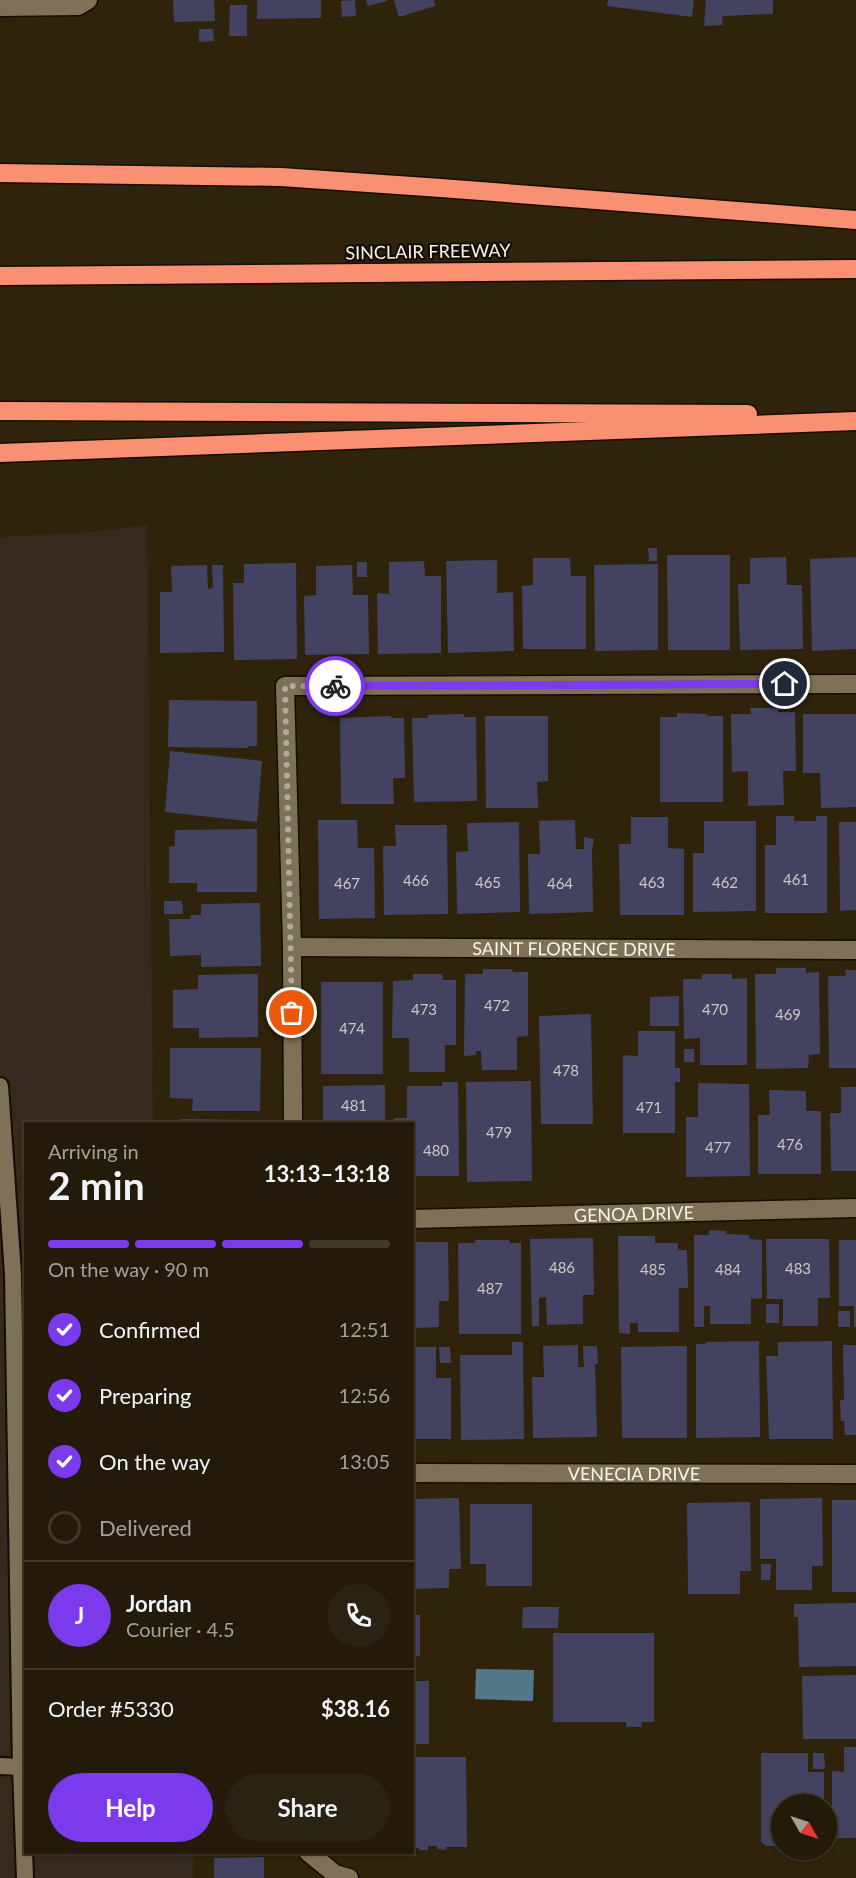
<!DOCTYPE html>
<meta charset="utf-8">
<style>
:root{--surface:#231a09;--page:#2b2312;--text:#f1f3f6;--muted:#a3a19c;--line:#40382a;--accent:#7c3aed}
body{margin:0;font-family:Lato,sans-serif;background:var(--page);color:var(--text);height:100vh;display:flex;flex-direction:column;font-size:22px;white-space:nowrap}
*{box-sizing:border-box;margin:0}
p{font-size:20px;color:var(--muted)}
.icon{flex:none;width:33px;height:33px;fill:none;stroke:currentColor;stroke-width:2;stroke-linecap:round;stroke-linejoin:round}
.map{position:relative;flex:1;overflow:hidden}
.panel{position:absolute;left:24px;top:1122px;width:390px;height:732px;display:flex;flex-direction:column;background:var(--surface);border-radius:0px;box-shadow:0 2px 4px #0004,0 0 0 2px var(--line)}
.panel>*{flex:none}
.needle{width:39px;rotate:129deg}
.fabs{position:absolute;left:771px;top:1794px;display:grid;gap:12px}
.fabs a{display:grid;place-items:center;width:66px;height:66px;border-radius:50%;background:var(--surface);box-shadow:0 2px 4px #0004,0 0 0 2px var(--line);font-size:30px}
.pin{position:absolute;display:grid;place-items:center;width:51px;height:51px;color:#fff;margin:-26px;border:3px solid #fff;border-radius:50%;box-shadow:0 2px 6px #0007}
.courier{position:absolute;display:grid;place-items:center;width:60px;height:60px;margin:-30px;border:4px solid #7c3aed;border-radius:50%;background:#fff;color:#222;box-shadow:0 2px 8px #0007}
.summary em{font-style:normal;font-weight:700}
.summary div{display:flex;flex-direction:column-reverse}
.summary{display:flex;align-items:center;justify-content:space-between;height:102px;padding:0 24px}
h1{font-size:39px;font-weight:700;line-height:45px}
.bar{display:grid;grid-template-columns:repeat(4,1fr);gap:9px 6px;align-content:center;height:72px;padding:0 24px}
.bar i{height:8px;border-radius:4px;background:var(--line)}
.bar .on{background:var(--accent)}
.bar p{grid-column:span 4}
.line{display:flex;align-items:center;gap:15px;padding:0 24px;border-top:2px solid var(--line)}
.line div{flex:1}
.round{display:grid;place-items:center;flex:none;width:63px;height:63px;border-radius:32px;background:var(--page)}
ol{padding:0 24px;list-style:none}
li{display:flex;align-items:center;gap:18px;height:66px}
li p{margin-inline-start:auto}
li .icon{padding:6px;border-radius:50%;background:var(--accent);color:#fff;stroke-width:4}
li:last-child{color:var(--muted)}
li i{width:33px;height:33px;border:3px solid var(--line);border-radius:50%}
.primary-button{display:flex;gap:12px;margin-top:auto;padding:12px 24px}
.primary-button a{flex:1;height:69px;border-radius:36px;background:var(--accent);color:#fff;font-size:24px;font-weight:700;line-height:69px;text-align:center}
.primary-button a+a{background:var(--page);color:var(--text)}
.map>svg:first-child{display:block}
</style>
<div class="map">
<svg width="856" height="1878" viewBox="0 0 856 1878">
<rect width="100%" height="100%" fill="#2f230c"/>
<path fill="#38291e" d="M147 525 153 1123 26 1124V1852L193 1853V1878H0V537L91 532Z"/>
<path fill="#527889" d="M476 1669 534 1670 533 1701 475 1699Z"/>
<g fill="#434361">
<path d="M173 0H214L215 21 174 22Z"/>
<path d="M257 0H321V18L257 19Z"/>
<path d="M355 0 356 16 342 17 341 1Z"/>
<path d="M366 0H387V1L368 6Z"/>
<path d="M394 0H434L435 6 399 17Z"/>
<path d="M608 0H694L692 17 607 6Z"/>
<path d="M706 0H773V14L722 16 723 25 704 26Z"/>
<path d="M230 5H247V36H229Z"/>
<path d="M199 29H213L214 41 199 42Z"/>
<path d="M648 548H657V561H649Z"/>
<path d="M667 555H730V650H668Z"/>
<path d="M786 557 787 585H802L803 649 740 650 738 584H750V558Z"/>
<path d="M856 557V649L812 651 810 559Z"/>
<path d="M533 558H570L571 576H586V649H523L522 586 533 585Z"/>
<path d="M497 560V593L513 592 514 651 448 653 446 561Z"/>
<path d="M424 561 425 576H441V653L378 654 377 593 389 594V562Z"/>
<rect x="357" y="562" width="10" height="15"/>
<path d="M296 563 297 659 234 660 233 583H244V564Z"/>
<path d="M658 564V650L595 651 594 565Z"/>
<path d="M207 565 208 589 213 588 212 565H223L224 652 160 653V592H172L171 566Z"/>
<path d="M352 565 353 595H368L369 654 305 655 304 596 316 595V566Z"/>
<path d="M169 700 257 701V746H248V748L168 747Z"/>
<path d="M750 708H778V712H795L796 771H783L784 805 748 806V771L732 772 731 714H751Z"/>
<path d="M677 713 707 714V716H723V802H660V717H677Z"/>
<path d="M464 714V717H476L477 801 414 802 412 718H428L427 715Z"/>
<path d="M803 714H856V807L821 808 820 773H803Z"/>
<path d="M391 716V718H404L405 778H393L394 804H341L340 718Z"/>
<path d="M485 716H548V781L537 782 538 808H486Z"/>
<path d="M170 751 262 761 257 822 165 812Z"/>
<path d="M776 816H794V821H816V816H827V913H765V845H776Z"/>
<path d="M631 817H668V848L684 849V915H620L619 844H631Z"/>
<path d="M318 820H357L358 848H374L375 918 319 919Z"/>
<path d="M575 820 576 849H584V837L594 839 592 849 593 912 529 914 528 854H540L539 821Z"/>
<path d="M704 821H756V911L693 912V853H704Z"/>
<path d="M519 822 520 912 457 914 456 852 468 851 467 823Z"/>
<path d="M839 822H856V910L840 911Z"/>
<path d="M395 825H447L448 914 384 915 383 846H396Z"/>
<path d="M257 829V892H197V883H169V847L175 846V830Z"/>
<path d="M164 901H182L183 914H164Z"/>
<path d="M260 903 261 966 201 967V955L170 956 169 919H190L191 915H201V904Z"/>
<path d="M776 968H806V973L819 972 820 1054 809 1055 808 1068 756 1069 755 974H776Z"/>
<path d="M483 969H512L513 972H528V1036L517 1037V1070H482L481 1051H476V1055L464 1056 465 974H483Z"/>
<path d="M845 970H856V1068H829L828 976H846Z"/>
<path d="M258 974V1037L199 1038V1028H173V990L198 989V975Z"/>
<path d="M413 974H442L443 980H456V1045H445V1072H409V1038H392L393 981 413 980Z"/>
<path d="M702 974H732V979L747 978V1065H700V1038L684 1039 683 979H702Z"/>
<rect x="321" y="982" width="62" height="92"/>
<path d="M679 996V1026H650V997Z"/>
<path d="M591 1014 593 1124H541L539 1016Z"/>
<path d="M638 1031H675V1068H680V1082H675V1133H623V1055L638 1056Z"/>
<path d="M170 1048H261L260 1111H192L193 1099 170 1098Z"/>
<rect x="684" y="1049" width="10" height="13"/>
<path d="M531 1081 532 1181 467 1182 466 1082Z"/>
<path d="M442 1082H458L459 1176H412V1124H394V1118H407V1086H442Z"/>
<path d="M698 1083 749 1084 750 1176 686 1177V1117H698Z"/>
<path d="M385 1085V1124H323V1086Z"/>
<path d="M841 1087H856V1171H831L830 1113H841Z"/>
<path d="M769 1090 806 1091V1111H821V1174H758V1115H770Z"/>
<path d="M180 1119 260 1120V1124H180Z"/>
<path d="M709 1230 726 1231V1234L749 1235 750 1239 762 1240V1298L751 1299V1324H710V1306H704V1327H694V1235H709Z"/>
<path d="M618 1236H655V1243H678V1250H687L688 1288H679V1332H638V1323H630V1334L619 1333Z"/>
<path d="M593 1238 594 1295H583V1324L547 1325 546 1297 539 1298V1326H532L530 1239Z"/>
<path d="M766 1239H829L830 1298H818V1326H783V1299H767Z"/>
<path d="M475 1240H509L510 1243H521V1334H459L458 1243H475Z"/>
<path d="M839 1240H856V1327H854V1306H839Z"/>
<path d="M412 1242H448L449 1301H439V1327L412 1328Z"/>
<rect x="766" y="1304" width="13" height="19"/>
<rect x="838" y="1311" width="12" height="16"/>
<path d="M759 1341 760 1437 696 1438V1344H705L706 1342Z"/>
<path d="M832 1341 833 1439H769L766 1356H778V1342Z"/>
<path d="M512 1342H523L524 1439 461 1440 460 1355H512Z"/>
<path d="M578 1345V1367H584L583 1346H597L598 1364H595L597 1437 533 1438 532 1377H544L543 1346Z"/>
<path d="M843 1345H856V1435H845L844 1421H841L840 1400H844Z"/>
<path d="M687 1346V1438H622L621 1347Z"/>
<path d="M412 1347H436V1378H451V1439H412Z"/>
<path d="M439 1347H450L451 1363H440Z"/>
<path d="M459 1498 461 1569H449V1588L413 1589 412 1499Z"/>
<path d="M822 1498 823 1566H812V1590H776V1559H760V1499Z"/>
<rect x="832" y="1500" width="24" height="92"/>
<path d="M750 1502 751 1571H740V1594H688L687 1503Z"/>
<path d="M470 1504H532V1586H486V1564H470Z"/>
<path d="M761 1564H771L770 1580H761Z"/>
<path d="M856 1603V1666L799 1667 798 1617H794V1604Z"/>
<path d="M523 1607H559L558 1628H522Z"/>
<rect x="412" y="1615" width="8" height="41"/>
<path d="M553 1633H654V1722H641L642 1727H626V1722H553Z"/>
<path d="M856 1675V1739H803L802 1676Z"/>
<rect x="412" y="1681" width="17" height="63"/>
<path d="M844 1747H856V1838H832V1771L844 1772Z"/>
<path d="M761 1753H808V1772H824V1804H782V1846H766L761 1842Z"/>
<path d="M813 1753H824L825 1769H813Z"/>
<path d="M414 1757H466L467 1847H446V1850L437 1849V1846H428V1850H419V1848H412Z"/>
<path d="M264 1857V1878H214V1858Z"/>
</g>
<g fill="none" stroke-linecap="round" stroke-linejoin="round">
<defs>
<g id="lane">
<path d="M0 1086 13 1274 21 1767 25 1878"/>
<path d="M0 1766 21 1767"/>
</g>
<g id="street">
<path d="M0 7 78 6 88 0"/>
<path id="s1" d="M292 947 856 950"/>
<path d="M293 1124 292 947 285 686 856 684"/>
<path id="s2" d="M412 1219 856 1208"/>
<path id="s3" d="M412 1473 856 1474"/>
<path d="M308 1852 335 1874 349 1878"/>
</g>
<g id="highway">
<path d="M0 173 281 177 441 188 856 220"/>
<path d="M0 276 856 269"/>
<path d="M0 411 748 414"/>
<path d="M0 453 856 421"/>
</g>
</defs>
<use href="#lane" stroke="#170c00" stroke-width="20"/>
<use href="#street" stroke="#170c00" stroke-width="21"/>
<use href="#highway" stroke="#170c00" stroke-width="21"/>
<use href="#lane" stroke="#7f7158" stroke-width="16"/>
<use href="#street" stroke="#7f7158" stroke-width="18"/>
<use href="#highway" stroke="#f99071" stroke-width="18"/>
</g>
<g fill="none" stroke-linecap="round" stroke-linejoin="round">
<path stroke="#b4aa99" stroke-width="6" stroke-dasharray="0 10.8" d="M292 1013 285 686H335"/>
<path stroke="#7c3aed" stroke-width="8" d="M335 686 785 684"/>
</g>
<g text-anchor="middle" dominant-baseline="central" stroke-width="4.5" stroke-linejoin="round" paint-order="stroke">
<g font-size="15" fill="#cdc7c4">
<text x="796" y="879">461</text>
<text x="416" y="880">466</text>
<text x="488" y="882">465</text>
<text x="652" y="882">463</text>
<text x="725" y="882">462</text>
<text x="347" y="883">467</text>
<text x="560" y="883">464</text>
<text x="497" y="1005">472</text>
<text x="424" y="1009">473</text>
<text x="715" y="1009">470</text>
<text x="788" y="1014">469</text>
<text x="352" y="1028">474</text>
<text x="566" y="1070">478</text>
<text x="354" y="1105">481</text>
<text x="649" y="1107">471</text>
<text x="499" y="1132">479</text>
<text x="790" y="1144">476</text>
<text x="718" y="1147">477</text>
<text x="436" y="1150">480</text>
<text x="562" y="1267">486</text>
<text x="798" y="1268">483</text>
<text x="653" y="1269">485</text>
<text x="728" y="1269">484</text>
<text x="490" y="1288">487</text>
</g>
<g font-size="18" fill="#fbf3e5" stroke="#130d05">
<text transform="translate(428 251) rotate(-1)">SINCLAIR FREEWAY</text>
<text stroke="none"><textPath href="#s1" startOffset="282">SAINT FLORENCE DRIVE</textPath></text>
<text stroke="none"><textPath href="#s2" startOffset="222">GENOA DRIVE</textPath></text>
<text stroke="none"><textPath href="#s3" startOffset="222">VENECIA DRIVE</textPath></text>
</g>
</g>
</svg>
<div class="fabs">
<a><svg class="needle" viewBox="-14 -14 28 28"><path d="M0-13l5 13h-10z" fill="#e53935"/><path d="M0 13l5-13h-10z" fill="#a3a19c"/></svg></a>
</div>
<div class="pin" style="left:292px;top:1013px;background:#ea580c"><svg class="icon" aria-label="bag" viewBox="0 0 24 24"><path d="M5 8h14l-1 12H6zM9 8a3 3 0 0 1 6 0"/></svg></div>
<div class="pin" style="left:785px;top:684px;background:#1f2937"><svg class="icon" aria-label="home" viewBox="0 0 24 24"><path d="M3 11l9-7 9 7M6 9v11h12V9"/></svg></div>
<div class="courier" style="left:335px;top:686px"><svg class="icon" aria-label="bike" viewBox="0 0 24 24"><circle cx="6" cy="16" r="4"/><circle cx="18" cy="16" r="4"/><path d="M6 16l4-8h5l3 8M10 8l3 8H6M13 5h3"/></svg></div>
<section class="panel">
<div class="summary"><div><h1>2 min</h1><p>Arriving in</p></div><em>13:13–13:18</em></div>
<div class="bar"><i class="on"></i><i class="on"></i><i class="on"></i><i></i><p>On the way · 90 m</p></div>
<ol>
<li><svg class="icon" aria-label="check" viewBox="0 0 24 24"><path d="M5 12l5 5 9-10"/></svg>Confirmed<p>12:51</p></li>
<li><svg class="icon" aria-label="check" viewBox="0 0 24 24"><path d="M5 12l5 5 9-10"/></svg>Preparing<p>12:56</p></li>
<li><svg class="icon" aria-label="check" viewBox="0 0 24 24"><path d="M5 12l5 5 9-10"/></svg>On the way<p>13:05</p></li>
<li><i></i>Delivered</li>
</ol>
<div class="line" style="height:108px"><b class="round" style="background:var(--accent);color:#fff">J</b><div><b>Jordan</b><p>Courier · 4.5</p></div><a class="round"><svg class="icon" aria-label="phone" viewBox="0 0 24 24"><path d="M5 4h4l2 5-3 2q2 4 5 5l2-3 5 2v4C11 20 4 13 5 4z"/></svg></a></div>
<div class="line" style="height:78px"><div>Order #5330</div><b>$38.16</b></div>
<div class="primary-button"><a>Help</a><a>Share</a></div>
</section>
</div>
